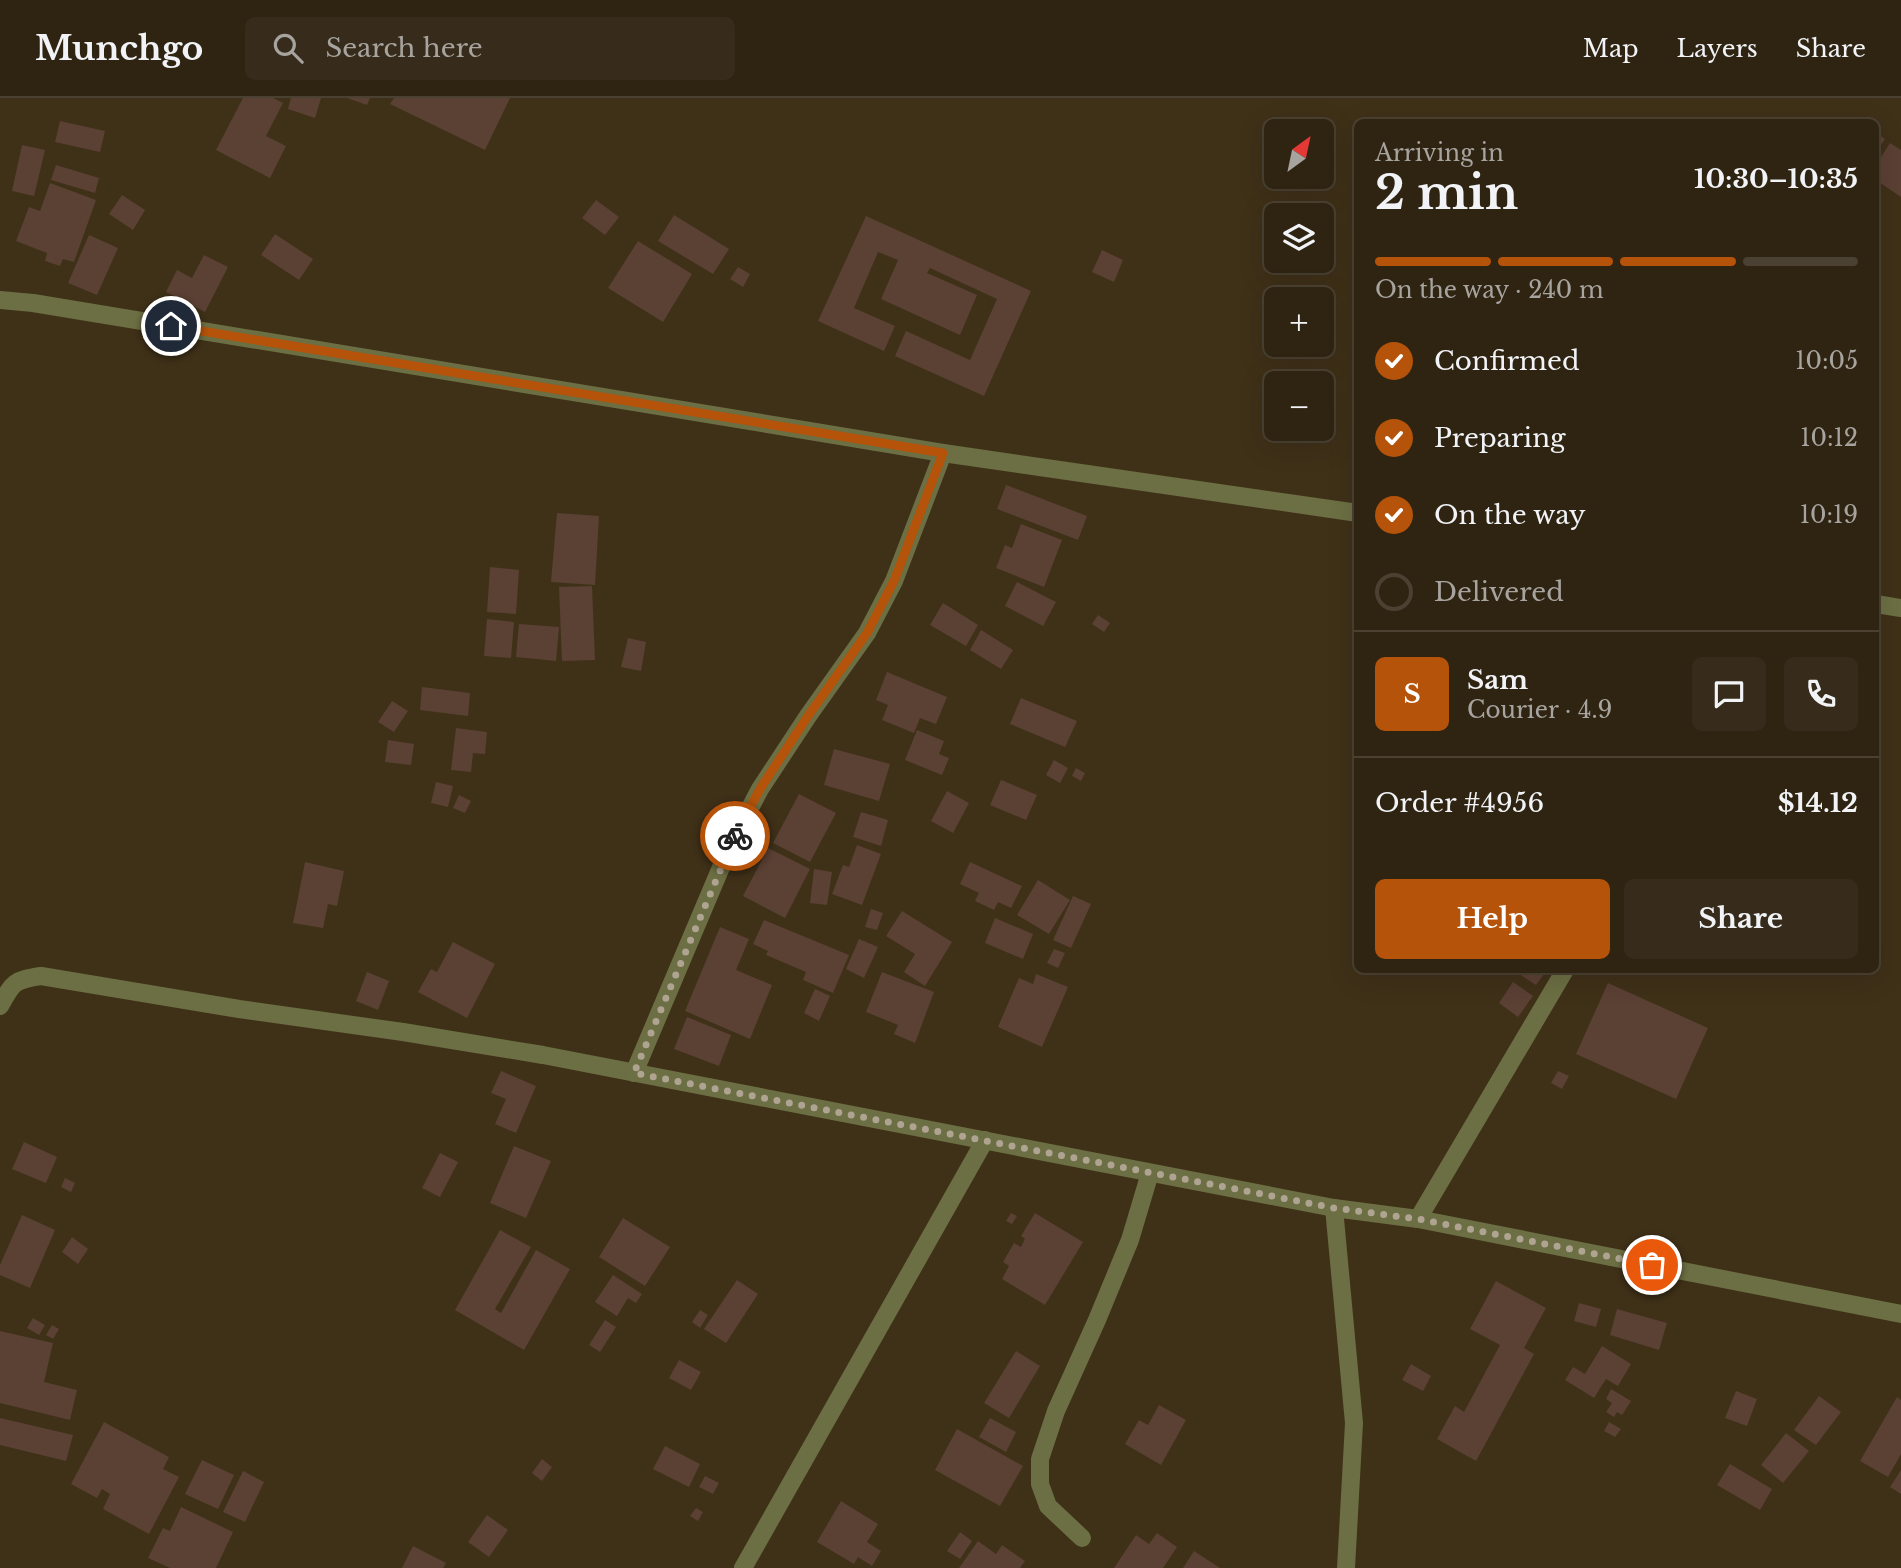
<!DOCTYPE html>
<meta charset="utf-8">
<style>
:root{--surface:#2f2412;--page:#372c1b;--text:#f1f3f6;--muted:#a7a49f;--line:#4a4132;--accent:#b45309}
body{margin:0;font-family:"Libre Baskerville",serif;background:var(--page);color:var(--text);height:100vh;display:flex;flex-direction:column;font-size:26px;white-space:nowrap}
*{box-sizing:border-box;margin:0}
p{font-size:23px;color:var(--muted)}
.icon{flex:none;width:38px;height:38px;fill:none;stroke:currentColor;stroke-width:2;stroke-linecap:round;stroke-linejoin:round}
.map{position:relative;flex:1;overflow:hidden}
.details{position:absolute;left:1354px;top:21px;width:525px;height:854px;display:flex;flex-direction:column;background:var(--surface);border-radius:10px;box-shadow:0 7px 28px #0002,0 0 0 2px var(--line)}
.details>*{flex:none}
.needle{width:46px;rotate:33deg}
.fabs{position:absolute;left:1264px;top:21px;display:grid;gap:14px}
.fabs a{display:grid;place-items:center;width:70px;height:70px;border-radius:10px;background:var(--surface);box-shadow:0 7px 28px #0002,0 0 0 2px var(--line);font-size:35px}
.pin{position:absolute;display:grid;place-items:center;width:60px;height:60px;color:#fff;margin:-30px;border:4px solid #fff;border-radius:50%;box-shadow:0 2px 7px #0007}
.courier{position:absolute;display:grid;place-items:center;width:70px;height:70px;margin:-35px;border:5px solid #b45309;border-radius:50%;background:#fff;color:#222;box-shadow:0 2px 9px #0007}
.summary em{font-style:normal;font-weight:700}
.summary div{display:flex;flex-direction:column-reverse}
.summary{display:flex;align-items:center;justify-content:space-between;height:119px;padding:0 21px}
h1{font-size:46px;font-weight:700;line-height:52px}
.bar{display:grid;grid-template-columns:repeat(4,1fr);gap:10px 7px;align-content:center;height:84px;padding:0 21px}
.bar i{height:9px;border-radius:5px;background:var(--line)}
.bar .selected{background:var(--accent)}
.bar p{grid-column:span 4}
.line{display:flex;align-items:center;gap:18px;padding:0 21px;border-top:2px solid var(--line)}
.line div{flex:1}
.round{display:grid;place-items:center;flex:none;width:74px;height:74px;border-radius:10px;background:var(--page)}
ol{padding:0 21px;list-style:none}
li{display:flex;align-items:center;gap:21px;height:77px}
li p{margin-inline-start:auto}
li .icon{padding:7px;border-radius:50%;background:var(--accent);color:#fff;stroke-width:4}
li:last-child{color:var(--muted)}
li i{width:38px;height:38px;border:4px solid var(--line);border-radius:50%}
.cta{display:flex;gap:14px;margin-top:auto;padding:14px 21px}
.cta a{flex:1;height:80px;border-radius:10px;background:var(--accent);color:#fff;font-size:28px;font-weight:700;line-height:80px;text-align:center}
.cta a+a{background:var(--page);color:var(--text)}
header{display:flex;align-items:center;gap:42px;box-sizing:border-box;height:98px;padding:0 35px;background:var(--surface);border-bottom:2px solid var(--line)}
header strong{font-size:33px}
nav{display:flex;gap:38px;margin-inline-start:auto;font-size:24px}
.search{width:490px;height:63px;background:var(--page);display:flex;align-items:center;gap:18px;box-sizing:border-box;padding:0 24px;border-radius:10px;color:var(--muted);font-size:26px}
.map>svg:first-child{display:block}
</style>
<header>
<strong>Munchgo</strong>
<div class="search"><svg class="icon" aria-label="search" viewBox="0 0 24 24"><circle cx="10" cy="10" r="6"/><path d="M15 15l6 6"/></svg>Search here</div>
<nav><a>Map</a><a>Layers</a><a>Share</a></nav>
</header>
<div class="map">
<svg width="1901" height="1470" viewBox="0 0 1901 1470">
<rect width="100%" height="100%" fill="#3f3018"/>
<g fill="#5b4034">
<path d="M243 0H273L283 5 266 38 286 48 270 80 216 52Z"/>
<path d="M291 0H321L315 20 288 11Z"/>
<path d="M347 0H370L367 7Z"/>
<path d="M394 0H510L485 52 390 6Z"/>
<path d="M60 23 105 33 100 54 55 44Z"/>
<path d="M1876 35 1885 41 1876 54Z"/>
<path d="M1890 45 1901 52V99L1876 82V67Z"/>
<path d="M22 47 45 52 34 98 12 93Z"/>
<path d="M56 67 99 80 95 95 51 82Z"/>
<path d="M50 85 96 102 74 164 63 161 60 168 45 163 47 155 16 143 29 109 40 113Z"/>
<path d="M122 97 145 112 133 132 109 116Z"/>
<path d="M596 102 619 119 605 137 582 120Z"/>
<path d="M674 117 729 151 713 176 658 143Z"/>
<path d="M866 118 1031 193 984 298 895 258 906 233 970 262 997 201 930 170 927 175 977 197 960 237 881 201 898 162 878 154 854 210 895 228 884 253 818 223Z"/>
<path d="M275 136 313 161 299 182 261 157Z"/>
<path d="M89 137 118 150 97 197 68 185Z"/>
<path d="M638 143 692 176 663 224 608 190Z"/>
<path d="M1102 152 1123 162 1114 184 1092 174Z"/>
<path d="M204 157 228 169 205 214 166 194 177 172 192 180Z"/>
<path d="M738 169 750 176 743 189 730 181Z"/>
<path d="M1006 387 1087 418 1078 442 997 411Z"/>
<path d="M557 415 599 418 595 487 551 484Z"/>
<path d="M1021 426 1062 442 1044 489 996 470 1005 447 1012 450Z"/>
<path d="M490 469 519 472 516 516 487 514Z"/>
<path d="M1017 484 1056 504 1043 528 1005 508Z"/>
<path d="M592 488 595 562 562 563 559 489Z"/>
<path d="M943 505 978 527 966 548 930 527Z"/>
<path d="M1098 517 1110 525 1104 534 1092 526Z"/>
<path d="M487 521 514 524 511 560 484 558Z"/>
<path d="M519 526 559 529 556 563 516 559Z"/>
<path d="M981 532 1013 552 1001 571 970 552Z"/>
<path d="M628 540 646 544 641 573 621 569Z"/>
<path d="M887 574 947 599 936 626 920 620 914 635 882 622 888 607 876 602Z"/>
<path d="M422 589 470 595 468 618 420 612Z"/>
<path d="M1021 600 1077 623 1065 649 1010 626Z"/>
<path d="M392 603 408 613 394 634 378 624Z"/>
<path d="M456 630 487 634 485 656 473 655 471 674 451 672Z"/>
<path d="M917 632 944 643 939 656 949 660 942 677 905 662Z"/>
<path d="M388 642 414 646 411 667 385 664Z"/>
<path d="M834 651 890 666 879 703 824 687Z"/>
<path d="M1054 662 1068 670 1060 685 1046 677Z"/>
<path d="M1076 670 1085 675 1081 683 1072 678Z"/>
<path d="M1001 682 1037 697 1026 722 990 707Z"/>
<path d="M436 684 453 688 448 709 431 705Z"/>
<path d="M947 693 969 705 953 735 931 723Z"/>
<path d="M799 696 836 715 810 764 773 745Z"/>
<path d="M459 697 471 703 465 715 453 710Z"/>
<path d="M861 714 888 722 881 748 853 739Z"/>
<path d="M857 747 881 756 862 807 832 796 843 767 849 769Z"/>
<path d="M768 750 810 771 785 820 743 798Z"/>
<path d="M305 764 344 773 337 808 328 806 323 830 293 825Z"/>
<path d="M970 764 1022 788 1011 810 998 804 994 812 975 803 979 795 960 786Z"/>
<path d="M814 771 832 774 827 807 810 805Z"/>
<path d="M1038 782 1070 802 1049 836 1017 817Z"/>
<path d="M1073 798 1091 806 1071 850 1053 842Z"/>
<path d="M871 811 883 815 877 832 865 829Z"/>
<path d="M902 813 952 844 925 888 904 874 915 856 886 838Z"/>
<path d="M995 820 1033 836 1023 861 985 845Z"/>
<path d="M764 822 849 857 833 895 803 882 806 874 766 857 768 853 753 846Z"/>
<path d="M720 829 749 841 736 872 772 887 750 941 685 913Z"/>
<path d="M859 841 878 849 864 880 846 871Z"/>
<path d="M453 844 495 866 467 920 418 894 431 871 437 874Z"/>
<path d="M1054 851 1065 855 1058 870 1047 865Z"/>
<path d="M1513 872H1547L1536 887Z"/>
<path d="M367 874 389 883 378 912 356 903Z"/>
<path d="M882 874 934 894 915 945 894 936 898 927 866 914Z"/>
<path d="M1036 876 1068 889 1042 949 998 929 1019 880 1033 886Z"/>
<path d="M1513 884 1533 898 1518 919 1499 905Z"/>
<path d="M1608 885 1708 930 1676 1001 1576 956Z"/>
<path d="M815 891 830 898 819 923 804 915Z"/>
<path d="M687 919 731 937 719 968 674 951Z"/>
<path d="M501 973 536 988 516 1035 495 1026 506 1001 491 995Z"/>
<path d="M1558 973 1569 978 1562 991 1551 985Z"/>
<path d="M24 1044 57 1059 46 1085 12 1071Z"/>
<path d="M514 1048 551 1063 526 1120 490 1105Z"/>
<path d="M440 1055 458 1064 440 1099 422 1090Z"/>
<path d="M65 1080 75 1085 71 1094 61 1089Z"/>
<path d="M1011 1115 1017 1118 1012 1126 1006 1123Z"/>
<path d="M1035 1115 1083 1144 1045 1207 1002 1181 1009 1168 1003 1164 1014 1145 1021 1149 1025 1141 1021 1138Z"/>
<path d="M22 1117 55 1132 30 1190 0 1177V1167Z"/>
<path d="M623 1120 670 1149 645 1188 599 1159Z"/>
<path d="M500 1132 531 1149 495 1211 501 1215 536 1152 570 1171 524 1252 455 1212Z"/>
<path d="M72 1139 88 1151 78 1166 62 1154Z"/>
<path d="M613 1177 642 1196 636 1205 628 1200 617 1218 595 1204Z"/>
<path d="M737 1182 758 1196 726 1245 704 1231Z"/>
<path d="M1496 1183 1546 1210 1524 1250 1534 1256 1476 1363 1437 1341 1455 1308 1464 1314 1500 1247 1470 1231Z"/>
<path d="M1579 1205 1601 1211 1596 1229 1574 1223Z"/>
<path d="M1617 1211 1667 1225 1659 1252 1610 1237Z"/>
<path d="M700 1212 708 1217 700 1230 692 1224Z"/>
<path d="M33 1220 45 1227 39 1237 27 1230Z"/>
<path d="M605 1222 616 1229 600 1254 589 1247Z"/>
<path d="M52 1227 59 1231 53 1241 46 1237Z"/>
<path d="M0 1233 53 1245 44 1284 77 1292 70 1322 0 1305Z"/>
<path d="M1602 1248 1631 1266 1618 1288 1606 1281 1594 1300 1565 1282 1573 1269 1585 1276Z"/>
<path d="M1016 1253 1040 1268 1009 1320 984 1305Z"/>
<path d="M679 1262 701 1274 691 1292 669 1280Z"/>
<path d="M1411 1266 1431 1278 1423 1293 1402 1282Z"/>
<path d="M1611 1291 1631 1303 1622 1317 1617 1314 1614 1319 1606 1314 1612 1305 1606 1301Z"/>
<path d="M1736 1293 1757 1301 1747 1328 1725 1320Z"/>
<path d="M1819 1298 1841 1314 1816 1347 1794 1332Z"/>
<path d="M1897 1299 1901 1302V1356L1888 1379 1860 1363Z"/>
<path d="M1159 1307 1186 1322 1161 1367 1125 1346 1139 1322 1148 1327Z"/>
<path d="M0 1320 73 1337 66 1363 0 1347Z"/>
<path d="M990 1320 1016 1334 1006 1354 979 1339Z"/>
<path d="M104 1324 169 1359 163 1371 179 1379 149 1436 103 1411 110 1396 102 1391 97 1400 71 1386Z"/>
<path d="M1609 1324 1621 1331 1615 1339 1604 1333Z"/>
<path d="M957 1331 1023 1368 1000 1408 935 1372Z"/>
<path d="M1786 1335 1809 1353 1783 1385 1761 1367Z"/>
<path d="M665 1348 700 1366 689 1389 653 1371Z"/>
<path d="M542 1361 552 1369 542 1383 532 1375Z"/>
<path d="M202 1362 234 1377 218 1411 185 1396Z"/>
<path d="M1730 1366 1772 1391 1760 1412 1717 1387Z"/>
<path d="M1901 1372V1396L1890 1389Z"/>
<path d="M243 1373 264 1384 245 1424 223 1414Z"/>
<path d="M705 1378 719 1385 713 1396 699 1389Z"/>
<path d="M841 1403 878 1426 867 1444 881 1453 872 1468 858 1459 854 1466 817 1444Z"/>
<path d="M181 1409 233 1434 216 1470H170L148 1460 163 1430 170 1433Z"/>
<path d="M696 1410 703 1414 698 1423 690 1418Z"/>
<path d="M487 1417 508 1432 489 1459 468 1444Z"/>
<path d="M960 1434 972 1443 960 1461 947 1453Z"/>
<path d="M1157 1435 1177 1449 1163 1470H1114L1136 1437 1149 1446Z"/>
<path d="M978 1443 996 1456 1002 1447 1025 1463 1020 1470H959Z"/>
<path d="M413 1448 446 1465 443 1470H402Z"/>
<path d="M1194 1453 1220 1470H1183Z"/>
</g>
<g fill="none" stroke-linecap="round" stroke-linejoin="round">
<g stroke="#6c6e43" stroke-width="18">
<path d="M0 202 33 205 943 355 1358 415"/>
<path d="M1876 506 1901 510"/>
<path d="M0 908C13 884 14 882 41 878L239 911 403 934 543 957 1334 1110 1418 1121 1901 1216"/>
<path d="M634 975 730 748 760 691 808 618 867 535 894 483 943 355"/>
<path d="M1334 1110 1354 1325 1346 1470"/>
<path d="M1418 1121 1565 872"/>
<path d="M1082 1440 1048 1408 1040 1386V1361L1056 1313 1097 1222 1130 1142 1150 1075"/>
<path d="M743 1470 985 1042"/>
</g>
</g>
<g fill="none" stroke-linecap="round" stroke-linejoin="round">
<path stroke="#afa492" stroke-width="7" stroke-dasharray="0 12.6" d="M735 738 634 975 1334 1110 1418 1121 1652 1167"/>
<path stroke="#b45309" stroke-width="9" d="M171 228 943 355 894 483 867 535 808 618 760 691 735 738"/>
</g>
</svg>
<div class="fabs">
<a><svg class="needle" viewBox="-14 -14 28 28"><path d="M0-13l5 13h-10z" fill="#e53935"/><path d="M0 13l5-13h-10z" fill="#a7a49f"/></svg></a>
<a><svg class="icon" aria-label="layers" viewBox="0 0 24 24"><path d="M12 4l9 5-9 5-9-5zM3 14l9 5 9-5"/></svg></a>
<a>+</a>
<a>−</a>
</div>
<div class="pin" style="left:1652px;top:1167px;background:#ea580c"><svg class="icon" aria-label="bag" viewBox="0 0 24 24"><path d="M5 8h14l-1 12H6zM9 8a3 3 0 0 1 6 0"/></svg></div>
<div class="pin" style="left:171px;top:228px;background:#1f2937"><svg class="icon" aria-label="home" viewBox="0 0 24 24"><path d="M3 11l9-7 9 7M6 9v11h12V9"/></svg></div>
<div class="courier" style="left:735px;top:738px"><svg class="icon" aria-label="bike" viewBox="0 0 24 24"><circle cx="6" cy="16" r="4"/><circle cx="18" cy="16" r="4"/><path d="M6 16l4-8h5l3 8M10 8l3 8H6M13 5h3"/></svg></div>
<section class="details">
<div class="summary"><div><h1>2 min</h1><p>Arriving in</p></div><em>10:30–10:35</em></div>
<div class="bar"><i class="selected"></i><i class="selected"></i><i class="selected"></i><i></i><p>On the way · 240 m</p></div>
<ol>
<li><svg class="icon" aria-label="check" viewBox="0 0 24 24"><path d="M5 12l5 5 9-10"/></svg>Confirmed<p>10:05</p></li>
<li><svg class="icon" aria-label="check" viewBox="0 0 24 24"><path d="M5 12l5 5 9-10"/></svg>Preparing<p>10:12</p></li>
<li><svg class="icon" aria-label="check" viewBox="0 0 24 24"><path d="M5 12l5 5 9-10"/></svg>On the way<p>10:19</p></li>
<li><i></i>Delivered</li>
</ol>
<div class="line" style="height:126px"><b class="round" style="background:var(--accent);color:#fff">S</b><div><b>Sam</b><p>Courier · 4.9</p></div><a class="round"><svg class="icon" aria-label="chat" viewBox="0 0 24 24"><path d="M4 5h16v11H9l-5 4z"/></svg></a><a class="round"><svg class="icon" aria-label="phone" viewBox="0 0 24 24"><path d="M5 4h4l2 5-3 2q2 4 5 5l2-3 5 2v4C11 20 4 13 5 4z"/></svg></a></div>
<div class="line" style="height:91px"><div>Order #4956</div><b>$14.12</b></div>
<div class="cta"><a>Help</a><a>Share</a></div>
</section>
</div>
